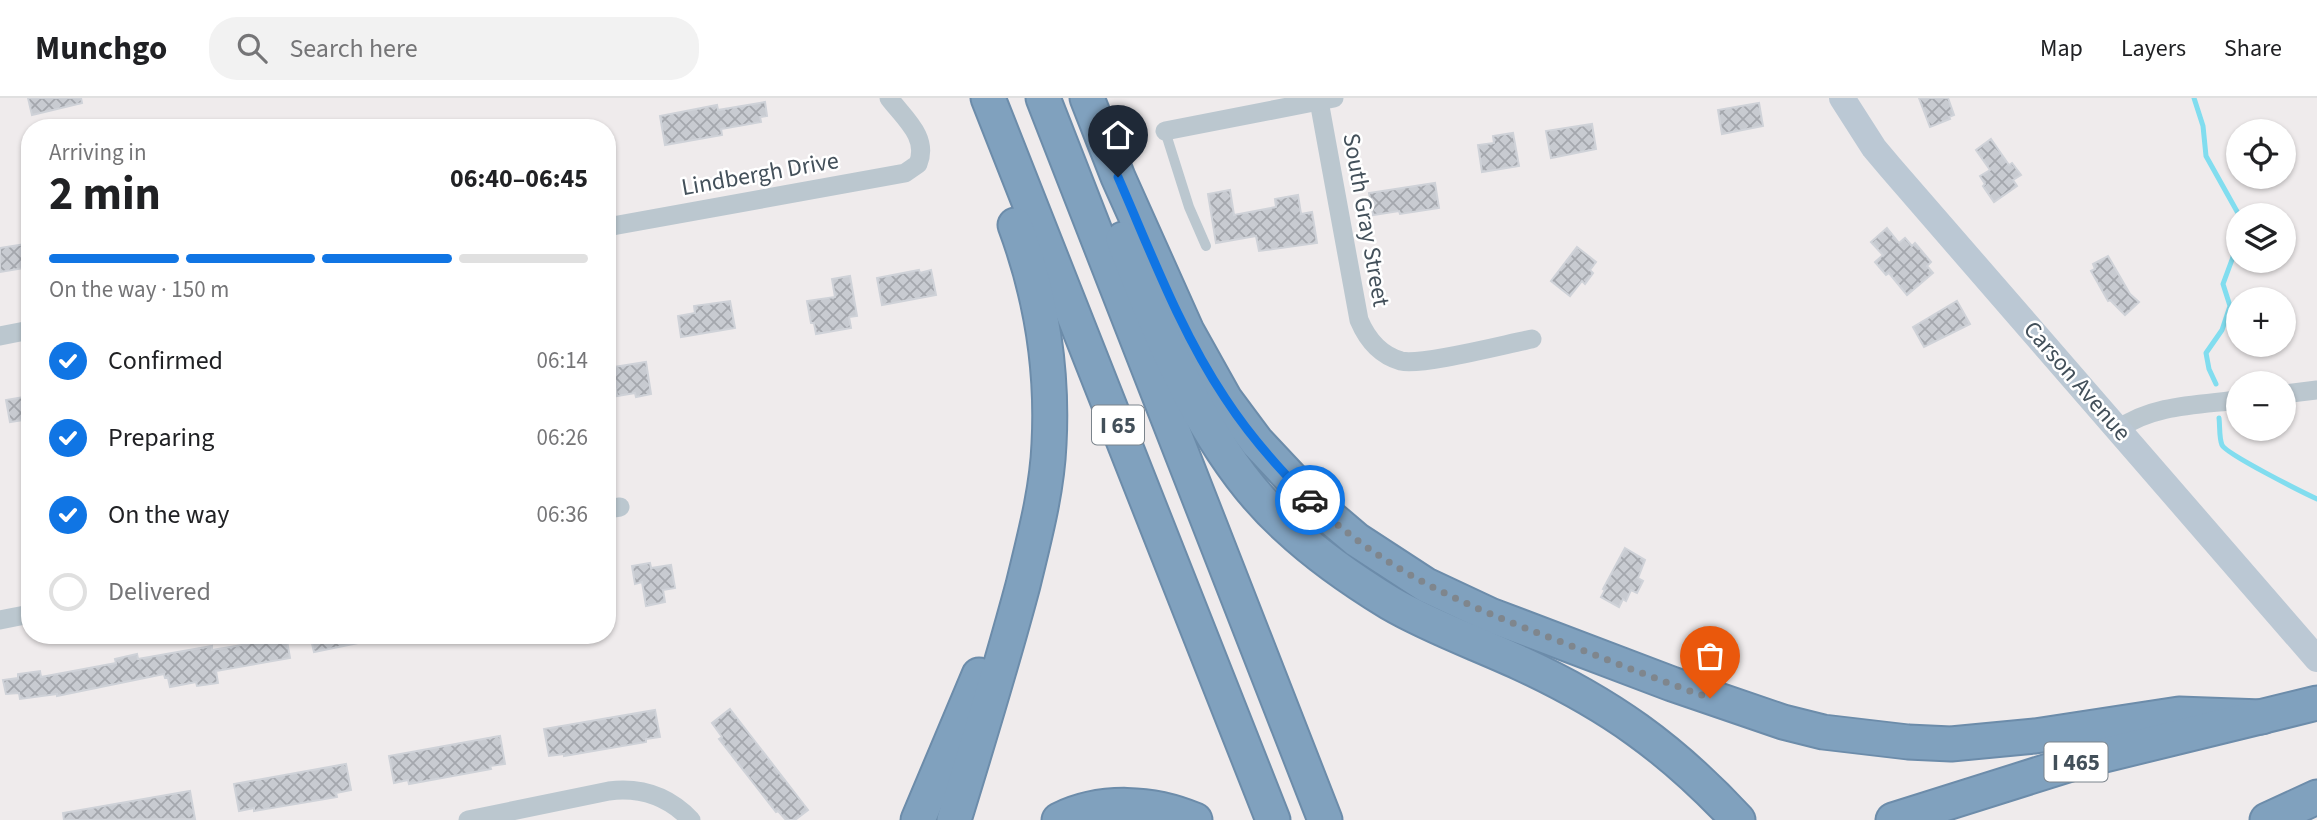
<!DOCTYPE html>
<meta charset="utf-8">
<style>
:root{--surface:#fff;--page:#f2f2f2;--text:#202124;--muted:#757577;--line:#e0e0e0;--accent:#1075e4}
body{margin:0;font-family:"Source Sans 3",sans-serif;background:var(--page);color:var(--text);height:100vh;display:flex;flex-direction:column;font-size:26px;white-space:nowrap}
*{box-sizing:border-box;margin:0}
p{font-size:23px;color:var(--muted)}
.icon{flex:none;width:38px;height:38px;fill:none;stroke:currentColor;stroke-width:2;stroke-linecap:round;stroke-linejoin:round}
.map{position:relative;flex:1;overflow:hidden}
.panel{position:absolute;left:21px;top:21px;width:595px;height:525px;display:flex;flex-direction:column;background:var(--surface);border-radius:28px;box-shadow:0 2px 5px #0004}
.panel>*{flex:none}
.buttons{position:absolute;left:2226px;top:21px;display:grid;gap:14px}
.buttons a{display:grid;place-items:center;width:70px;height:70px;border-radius:50%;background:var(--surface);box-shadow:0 2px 5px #0004;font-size:35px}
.pin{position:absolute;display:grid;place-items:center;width:60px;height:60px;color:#fff;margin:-72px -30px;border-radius:50% 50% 50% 0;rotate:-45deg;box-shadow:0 0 7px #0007}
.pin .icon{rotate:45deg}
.courier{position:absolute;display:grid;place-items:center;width:70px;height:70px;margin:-35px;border:5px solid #1075e4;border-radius:50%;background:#fff;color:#222;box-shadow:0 2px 9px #0007}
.summary em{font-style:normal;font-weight:700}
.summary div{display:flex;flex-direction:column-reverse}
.summary{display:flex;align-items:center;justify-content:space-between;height:119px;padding:0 28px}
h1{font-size:46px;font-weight:700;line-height:52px}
.bar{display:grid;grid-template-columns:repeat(4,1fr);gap:10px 7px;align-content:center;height:84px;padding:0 28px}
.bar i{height:9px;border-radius:5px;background:var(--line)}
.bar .selected{background:var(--accent)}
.bar p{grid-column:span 4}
ol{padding:0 28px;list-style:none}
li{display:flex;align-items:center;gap:21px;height:77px}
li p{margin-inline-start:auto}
li .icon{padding:7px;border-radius:50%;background:var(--accent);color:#fff;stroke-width:4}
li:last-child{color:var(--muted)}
li i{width:38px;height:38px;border:4px solid var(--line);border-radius:50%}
header{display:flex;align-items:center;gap:42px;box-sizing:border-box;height:98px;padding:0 35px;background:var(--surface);border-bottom:2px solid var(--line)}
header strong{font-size:33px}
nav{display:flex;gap:38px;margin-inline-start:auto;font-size:24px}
.search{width:490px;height:63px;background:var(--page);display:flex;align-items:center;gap:18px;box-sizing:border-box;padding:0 24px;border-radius:28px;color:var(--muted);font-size:26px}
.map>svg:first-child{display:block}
</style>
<header>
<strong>Munchgo</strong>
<div class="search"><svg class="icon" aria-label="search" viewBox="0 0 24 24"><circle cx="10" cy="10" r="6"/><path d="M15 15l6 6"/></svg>Search here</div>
<nav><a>Map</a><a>Layers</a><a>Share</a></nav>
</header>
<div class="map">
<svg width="2317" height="722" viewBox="0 0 2317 722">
<defs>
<pattern id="building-cross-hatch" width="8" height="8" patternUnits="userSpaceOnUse" patternTransform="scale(1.75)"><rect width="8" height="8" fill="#c8cbd1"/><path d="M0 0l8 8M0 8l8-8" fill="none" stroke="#a4a7ad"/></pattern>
</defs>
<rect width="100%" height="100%" fill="#efebec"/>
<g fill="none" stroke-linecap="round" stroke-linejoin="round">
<g stroke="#81ddef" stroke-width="5">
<path d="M2194 0 2203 28 2206 58 2239 117"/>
<path d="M2216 286 2209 271 2206 255 2222 232 2230 208 2223 186 2233 159 2238 126"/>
<path d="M2219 320C2220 328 2219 340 2222 347 2226 356 2304 395 2317 401"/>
</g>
</g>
<g fill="url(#building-cross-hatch)" stroke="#cfd2d8" stroke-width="2">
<path d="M28 0H81L82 5 32 17Z"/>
<path d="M1919 0H1948L1954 17 1949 19 1950 21 1930 29Z"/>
<path d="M765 4 767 18 760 19 761 24 721 31 722 37 665 47 660 18 717 7 718 12Z"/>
<path d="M1759 5 1763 28 1722 36 1718 12Z"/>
<path d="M1592 26 1596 51 1551 60 1546 33Z"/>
<path d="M1513 35 1519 68 1482 74 1478 47 1494 45 1493 38Z"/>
<path d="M1991 41 2009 67 2012 65 2021 77 2013 82 2017 88 1994 104 1983 88 1985 86 1980 78 1990 72 1976 52Z"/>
<path d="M1435 85 1439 110 1400 116 1399 113 1373 117 1369 95Z"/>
<path d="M1230 92 1234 117 1276 109 1275 101 1298 97 1301 116 1312 114 1317 145 1259 153 1256 138 1216 145 1208 96Z"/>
<path d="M1887 130 1899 145 1905 140 1912 148 1915 145 1931 164 1927 168 1933 175 1907 197 1889 175 1886 177 1875 164 1883 157 1871 144Z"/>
<path d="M26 146 30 169 0 174V150Z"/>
<path d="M1577 149 1596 164 1590 172 1593 175 1585 186 1582 183 1570 198 1551 183Z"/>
<path d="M2108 158 2130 196 2139 204 2125 217 2110 202 2108 203 2091 173 2095 171 2093 166Z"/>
<path d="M919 172 920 175 931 172 936 197 882 207 877 180Z"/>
<path d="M850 178 857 218 849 219 851 230 816 236 814 225H811L807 203 835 199 832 181Z"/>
<path d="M730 203 735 230 681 239 678 218 695 215 694 208Z"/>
<path d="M1957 203 1970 226 1924 249 1913 229Z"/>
<path d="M646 264 651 296 636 299 635 295 617 298 616 291 607 292V270Z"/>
<path d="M30 298V321L10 324 6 302Z"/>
<path d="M1625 450 1645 462 1638 480 1643 483 1637 495 1631 492 1626 503 1623 501 1619 509 1601 499 1605 492 1603 491Z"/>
<path d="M650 465 651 470 671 467 675 490 663 492 665 504 646 508 642 484 635 486 632 468Z"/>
<path d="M286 537 290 560 216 573 218 585 197 588 196 584 170 589 168 580H165L164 576 57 598V596L20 601 19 595 6 596 3 582 18 580V576L40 573 41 579 116 565 115 561 137 556 138 561 212 548V552L248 546V543Z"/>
<path d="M310 537H367L368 543 314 554Z"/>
<path d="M730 611 808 712 795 722H786L778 713 776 714 719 641 722 639 712 625Z"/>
<path d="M655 612 660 639 646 641V644L564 658V656L549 658 544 631Z"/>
<path d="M500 638 505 666 490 668 491 671 409 686 408 682 394 685 389 658Z"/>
<path d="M346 666 351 692 336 695 337 699 254 713V710L239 713 234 686Z"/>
<path d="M190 693 195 721 64 722 63 715Z"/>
</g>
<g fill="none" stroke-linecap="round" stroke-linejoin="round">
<defs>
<g id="motorway">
<path d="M988 0 1273 722"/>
<path d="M1043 0 1325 722"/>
<path d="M1087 0 1118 79 1187 233 1225 301 1257 344 1318 409 1357 442 1426 487 1490 517 1672 586 1783 624 1823 634 1908 644 1951 646 2035 638 2179 616 2262 619"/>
<path d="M1123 141C1161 240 1207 357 1287 429 1318 458 1354 483 1390 505 1431 529 1477 545 1520 565 1609 606 1671 650 1738 722"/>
<path d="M918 722 979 577"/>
<path d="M954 722C978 644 1002 566 1023 487 1034 441 1047 394 1049 346 1053 271 1041 197 1015 127"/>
<path d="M1059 722C1101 701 1153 704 1195 722"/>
<path d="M1893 722 2080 663 2317 605"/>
<path d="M2267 722 2317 699"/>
</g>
</defs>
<use href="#motorway" stroke="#6c8caa" stroke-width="37"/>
<path stroke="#bbc7cf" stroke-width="10" d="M1165 33 1189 109 1206 148"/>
<g stroke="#bbc7cf" stroke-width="19">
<path d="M1319 3 1359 222C1367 241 1380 257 1401 263 1422 268 1506 246 1532 241"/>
<path d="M1165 33 1334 0"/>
<path d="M607 129 905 75 918 66C929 39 904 20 889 0"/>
<path d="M0 238 30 232"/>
<path d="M2284 296 2317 292"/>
<path d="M2119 331C2152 307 2198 307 2238 302"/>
<path d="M607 411 620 409"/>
<path d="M0 522 30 516"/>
<path d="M468 722 609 693C641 689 669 699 691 722"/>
</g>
<path stroke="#bbc8d4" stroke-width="26" d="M1842 0 1874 50 1890 69 2317 561"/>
<use href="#motorway" stroke="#80a1be" stroke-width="33"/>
</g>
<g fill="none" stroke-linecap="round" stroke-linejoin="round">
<path stroke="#7f868d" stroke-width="7" stroke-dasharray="0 12.6" d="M1310 402C1387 476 1467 508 1564 545 1613 564 1661 583 1710 600"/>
<path stroke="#1075e4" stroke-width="9" d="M1118 79C1150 152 1180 233 1225 300 1249 337 1279 371 1310 402"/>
</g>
<g text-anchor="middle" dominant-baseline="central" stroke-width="5" stroke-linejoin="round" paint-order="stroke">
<g fill="#fff" stroke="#7b848c" stroke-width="2">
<rect x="1092" y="307.5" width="52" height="39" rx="5"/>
<rect x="2044.5" y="644.5" width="63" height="39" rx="5"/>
</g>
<g font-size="23" font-weight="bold" fill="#43505a">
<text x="1118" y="327">I 65</text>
<text x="2076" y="664">I 465</text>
</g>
<g font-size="24" fill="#43505a" stroke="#fff">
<text transform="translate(760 76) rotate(-10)">Lindbergh Drive</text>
<text transform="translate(1366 122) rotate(80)">South Gray Street</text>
<text transform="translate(2077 283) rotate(49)">Carson Avenue</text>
</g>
</g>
</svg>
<div class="buttons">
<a><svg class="icon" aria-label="locate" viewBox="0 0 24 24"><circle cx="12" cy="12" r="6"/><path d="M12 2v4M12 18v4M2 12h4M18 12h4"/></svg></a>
<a><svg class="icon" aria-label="layers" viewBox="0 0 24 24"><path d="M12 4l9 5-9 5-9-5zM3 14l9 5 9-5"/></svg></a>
<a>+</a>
<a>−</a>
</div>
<div class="pin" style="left:1710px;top:600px;background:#ea580c"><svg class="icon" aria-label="bag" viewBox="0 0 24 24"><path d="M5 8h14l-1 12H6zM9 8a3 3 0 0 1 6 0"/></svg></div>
<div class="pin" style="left:1118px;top:79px;background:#1f2937"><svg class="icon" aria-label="home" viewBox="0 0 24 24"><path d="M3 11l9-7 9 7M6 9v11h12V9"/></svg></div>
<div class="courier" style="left:1310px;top:402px"><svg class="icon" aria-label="car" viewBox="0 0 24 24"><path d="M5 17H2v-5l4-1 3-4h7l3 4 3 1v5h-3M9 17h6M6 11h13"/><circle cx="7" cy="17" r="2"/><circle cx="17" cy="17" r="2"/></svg></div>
<section class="panel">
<div class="summary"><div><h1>2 min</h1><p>Arriving in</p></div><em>06:40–06:45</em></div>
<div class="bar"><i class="selected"></i><i class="selected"></i><i class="selected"></i><i></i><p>On the way · 150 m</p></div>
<ol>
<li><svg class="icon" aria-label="check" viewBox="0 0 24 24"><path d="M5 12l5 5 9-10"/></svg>Confirmed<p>06:14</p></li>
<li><svg class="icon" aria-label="check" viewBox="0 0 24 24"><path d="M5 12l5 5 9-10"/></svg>Preparing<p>06:26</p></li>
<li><svg class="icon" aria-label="check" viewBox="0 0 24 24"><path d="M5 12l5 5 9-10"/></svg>On the way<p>06:36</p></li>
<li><i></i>Delivered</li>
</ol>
</section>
</div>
